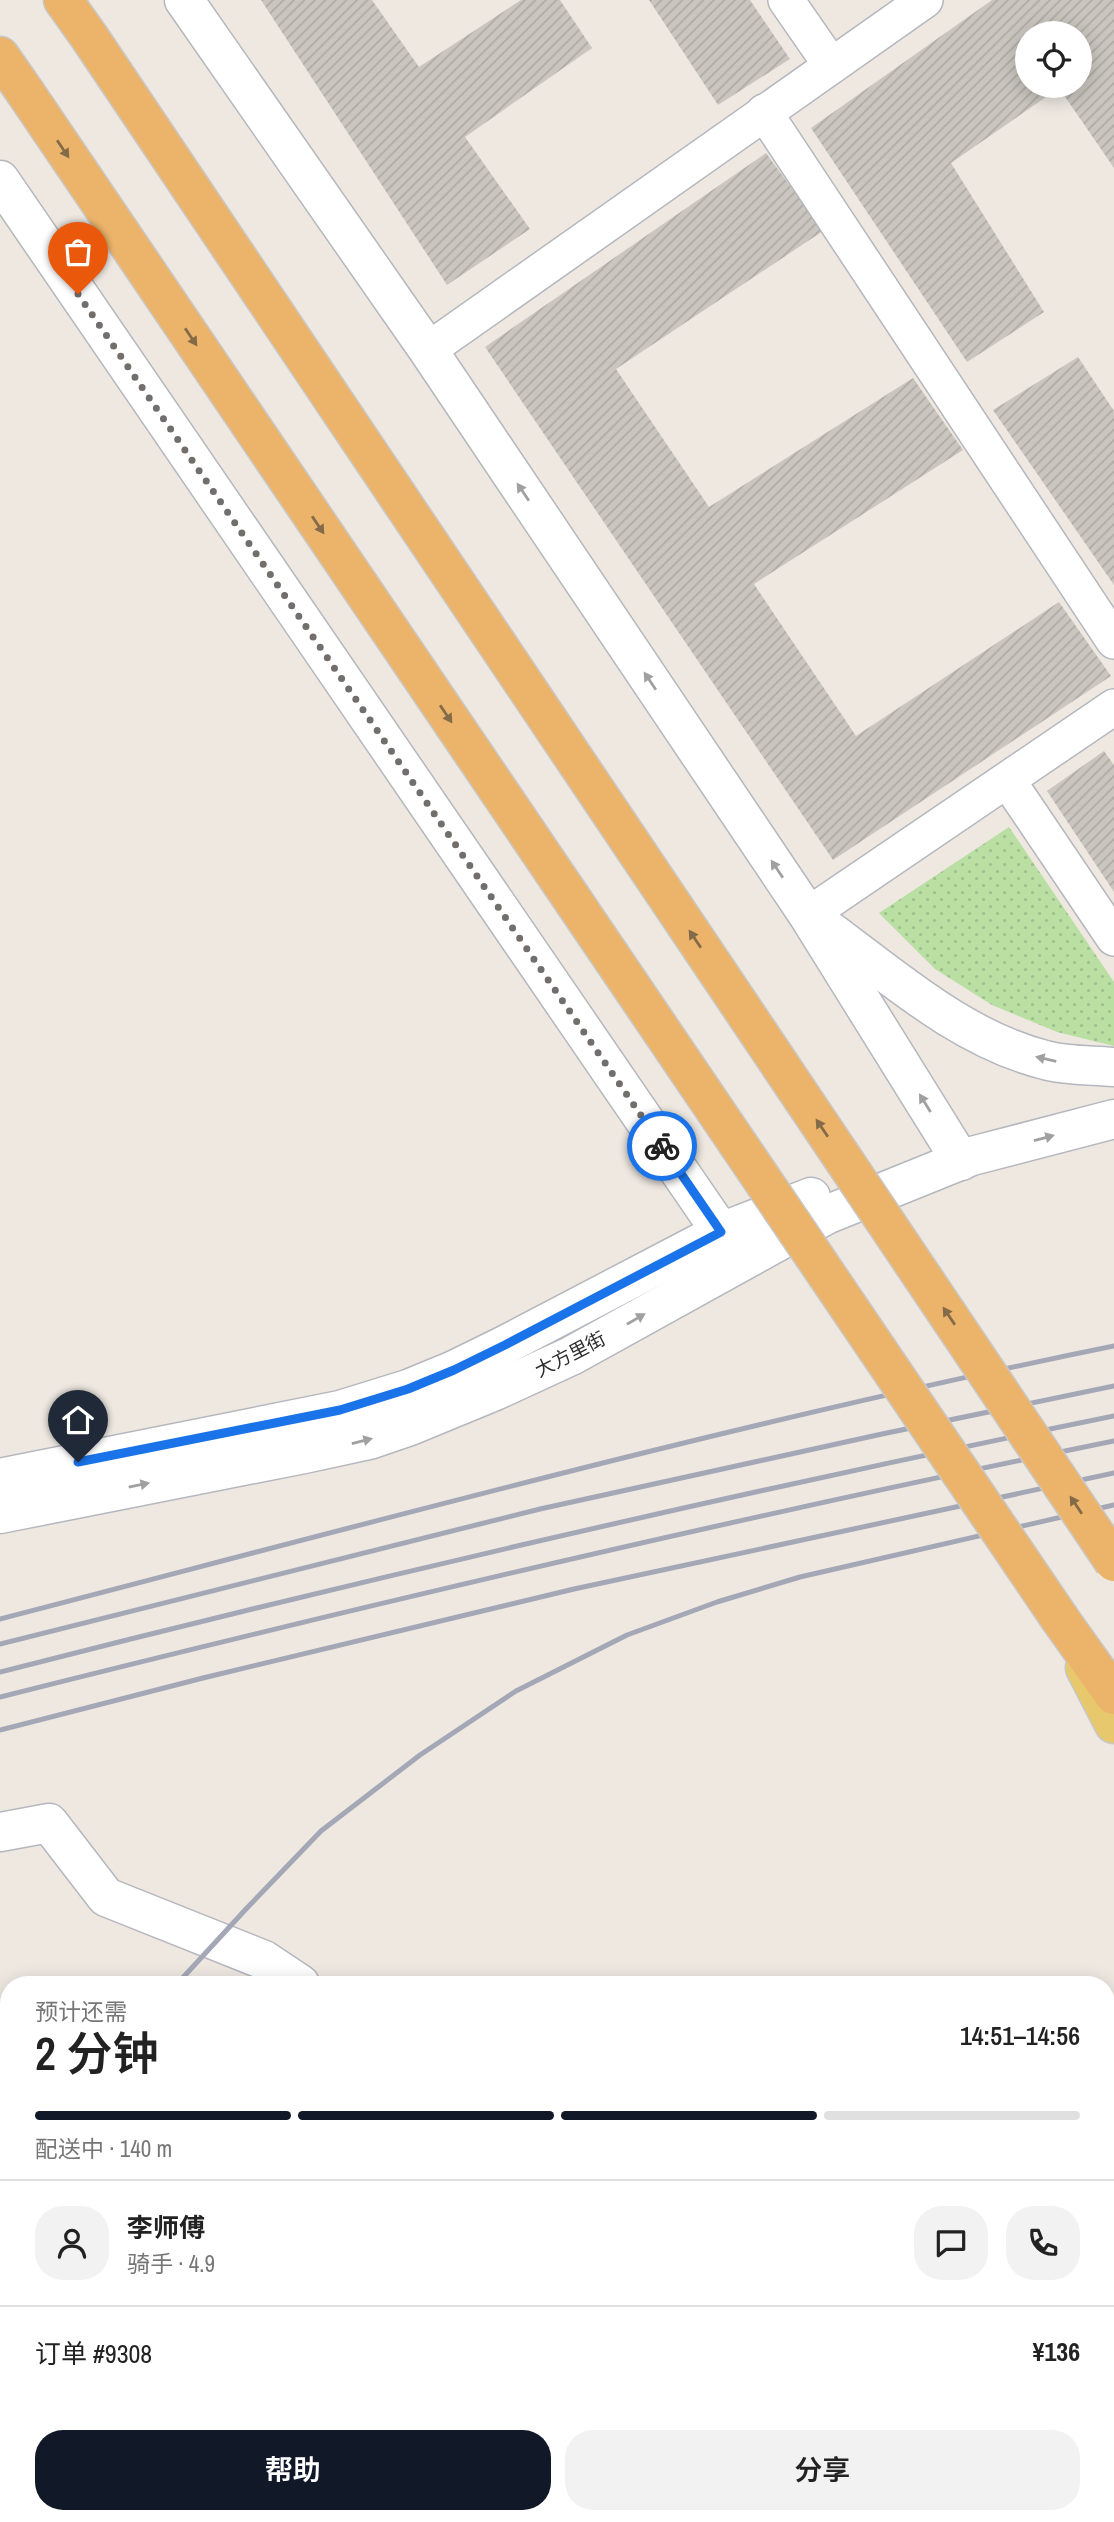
<!DOCTYPE html>
<html lang="zh">
<meta charset="utf-8">
<style>
:root{--surface:#fff;--page:#f2f2f2;--text:#222;--muted:#767676;--line:#e0e0e0;--accent:#111827}
body{margin:0;font-family:"Archivo Narrow","Noto Sans SC",sans-serif;background:var(--page);color:var(--text);height:100vh;display:flex;flex-direction:column;font-size:26px;white-space:nowrap}
*{box-sizing:border-box;margin:0}
p{font-size:23px;color:var(--muted)}
.icon{flex:none;width:38px;height:38px;fill:none;stroke:currentColor;stroke-width:2;stroke-linecap:round;stroke-linejoin:round}
.map{position:relative;flex:1;overflow:hidden}
.drawer{position:absolute;left:0px;top:1976px;width:1115px;height:548px;display:flex;flex-direction:column;background:var(--surface);border-radius:28px 28px 0 0;box-shadow:0 4px 18px #0003}
.drawer>*{flex:none}
.buttons{position:absolute;left:1015px;top:21px;display:grid;gap:14px}
.buttons a{display:grid;place-items:center;width:77px;height:77px;border-radius:50%;background:var(--surface);box-shadow:0 4px 18px #0003;font-size:35px}
.pin{position:absolute;display:grid;place-items:center;width:60px;height:60px;color:#fff;margin:-72px -30px;border-radius:50% 50% 50% 0;rotate:-45deg;box-shadow:0 0 7px #0007}
.pin .icon{rotate:45deg}
.courier{position:absolute;display:grid;place-items:center;width:70px;height:70px;margin:-35px;border:5px solid #1a73e8;border-radius:50%;background:#fff;color:#222;box-shadow:0 2px 9px #0007}
.head em{font-style:normal;font-weight:600}
.head div{display:flex;flex-direction:column-reverse}
.head{display:flex;align-items:center;justify-content:space-between;height:119px;padding:0 35px}
h1{font-size:46px;font-weight:600;line-height:52px}
.bar{display:grid;grid-template-columns:repeat(4,1fr);gap:10px 7px;align-content:center;height:84px;padding:0 35px}
.bar i{height:9px;border-radius:5px;background:var(--line)}
.bar .selected{background:var(--accent)}
.bar p{grid-column:span 4}
.line{display:flex;align-items:center;gap:18px;padding:0 35px;border-top:2px solid var(--line)}
.line div{flex:1}
.round{display:grid;place-items:center;flex:none;width:74px;height:74px;border-radius:28px;background:var(--page)}
.button{display:flex;gap:14px;margin-top:auto;padding:14px 35px}
.button a{flex:1;height:80px;border-radius:28px;background:var(--accent);color:#fff;font-size:28px;font-weight:600;line-height:80px;text-align:center}
.button a+a{background:var(--page);color:var(--text)}
.map>svg:first-child{display:block}
</style>
<div class="map">
<svg width="1114" height="2522" viewBox="0 0 1114 2522">
<defs>
<pattern id="park-dots" width="8" height="8" patternUnits="userSpaceOnUse" patternTransform="scale(1.75)"><rect width="8" height="8" fill="#b9dfa3"/><path d="M2 2h.1M6 6h.1" fill="none" stroke="#9fc08d" stroke-width="1.8" stroke-linecap="round"/></pattern>
<pattern id="building-hatch" width="6" height="6" patternUnits="userSpaceOnUse" patternTransform="scale(1.75)"><rect width="6" height="6" fill="#cac6bf"/><path d="M-1 1l2-2M0 6l6-6M5 7l2-2" fill="none" stroke="#aeaaa4"/></pattern>
</defs>
<rect width="100%" height="100%" fill="#eee8e1"/>
<path fill="url(#park-dots)" d="M1009 827 1114 982V1046L1057 1032 992 1005 935 969 879 913Z"/>
<g fill="url(#building-hatch)" fill-rule="evenodd">
<path d="M261 0H372L419 67 521 0H560L592 48 465 137 530 229 447 285Z"/>
<path d="M649 0H750L790 59 718 105Z"/>
<path d="M992 0H1114V168L1059 88 951 163 1044 312 967 362 811 128ZM1027 33H1080V86H1027Z"/>
<path d="M766 153 823 231 616 369 709 507 913 378 963 450 754 584 856 736 1059 602 1111 676 833 860 485 347Z"/>
<path d="M1078 357 1114 411V585L993 410Z"/>
<path d="M1104 751 1114 765V892L1047 791Z"/>
<path d="M254 2515H461L459 2522H253Z"/>
</g>
<g fill="none" stroke-linecap="round" stroke-linejoin="round">
<defs>
<g id="minor">
<path d="M786 0 831 65"/>
<path d="M764 112 1114 641"/>
<path d="M428 350 925 0"/>
<path d="M1008 781 1114 938"/>
<path d="M808 915 1114 707"/>
</g>
<g id="tertiary">
<path d="M0 1832 49 1823 106 1897 264 1960 300 1984"/>
<path d="M635 2515 636 2522"/>
<path d="M593 2522V2515"/>
</g>
<g id="secondary">
<path d="M184 0 428 350 808 915 961 1161"/>
<path d="M0 180 721 1232"/>
<path d="M826 928C894 978 962 1039 1045 1060 1066 1066 1092 1065 1114 1067"/>
<path d="M0 1478 340 1410 408 1389 454 1370 505 1345 721 1232 811 1197"/>
<path d="M0 1514 304 1454 369 1440 410 1426 495 1391 571 1356 826 1215 972 1156 1114 1119"/>
</g>
<path id="primary" d="M1085 1668 1114 1724"/>
<g id="trunk">
<path d="M63 0 90 38"/>
<path d="M0 56 25 92"/>
<path d="M1060 1619 1114 1695"/>
</g>
</defs>
<use href="#minor" stroke="#b5b7bf" stroke-width="38"/>
<use href="#tertiary" stroke="#b5b7bf" stroke-width="41"/>
<use href="#secondary" stroke="#b5b7bf" stroke-width="41"/>
<use href="#primary" stroke="#c8c8c8" stroke-width="41"/>
<use href="#trunk" stroke="#c8c8c8" stroke-width="41"/>
<use href="#minor" stroke="#fff" stroke-width="35"/>
<use href="#tertiary" stroke="#fff" stroke-width="38"/>
<use href="#secondary" stroke="#fff" stroke-width="38"/>
<use href="#primary" stroke="#e7c86d" stroke-width="38"/>
<use href="#trunk" stroke="#ecb46a" stroke-width="38"/>
<g stroke="#a4a7b6" stroke-width="5">
<path d="M0 1619C370 1523 739 1422 1114 1346"/>
<path d="M0 1644 540 1509 882 1434 1114 1386"/>
<path d="M0 1672C369 1578 740 1492 1114 1416"/>
<path d="M0 1697C370 1604 740 1517 1114 1441"/>
<path d="M0 1730 203 1678 574 1589 1114 1473"/>
<path d="M177 1984 246 1909 321 1831 420 1755 516 1691 627 1635 717 1602 800 1577 1114 1505"/>
<path d="M0 2210 9 2197"/>
</g>
<defs>
<g id="trunk-bridge">
<path d="M90 38 1114 1562"/>
<path d="M25 92 1060 1619"/>
</g>
</defs>
<use href="#trunk-bridge" stroke="#c8c8c8" stroke-width="41" stroke-linecap="butt"/>
<use href="#trunk-bridge" stroke="#ecb46a" stroke-width="38"/>
</g>
<defs><path id="oneway-solid" d="M-6-.8H1V-3.2L6.5 0L1 3.2V.8H-6Z" transform="scale(1.75)"/></defs>
<g fill="#836a48">
<use href="#oneway-solid" transform="translate(63 149) rotate(56)"/>
<use href="#oneway-solid" transform="translate(191 337) rotate(56)"/>
<use href="#oneway-solid" transform="translate(318 525) rotate(56)"/>
<use href="#oneway-solid" transform="translate(446 714) rotate(56)"/>
<use href="#oneway-solid" transform="translate(695 939) rotate(-124)"/>
<use href="#oneway-solid" transform="translate(822 1128) rotate(-124)"/>
<use href="#oneway-solid" transform="translate(949 1316) rotate(-124)"/>
<use href="#oneway-solid" transform="translate(1076 1505) rotate(-124)"/>
</g>
<g fill="#a0a0a0">
<use href="#oneway-solid" transform="translate(523 492) rotate(-124)"/>
<use href="#oneway-solid" transform="translate(650 681) rotate(-124)"/>
<use href="#oneway-solid" transform="translate(777 869) rotate(-124)"/>
<use href="#oneway-solid" transform="translate(1046 1059) rotate(-167)"/>
<use href="#oneway-solid" transform="translate(925 1103) rotate(-122)"/>
<use href="#oneway-solid" transform="translate(1044 1138) rotate(-15)"/>
<use href="#oneway-solid" transform="translate(636 1319) rotate(-30)"/>
<use href="#oneway-solid" transform="translate(362 1441) rotate(-14)"/>
<use href="#oneway-solid" transform="translate(139 1485) rotate(-11)"/>
</g>
<g fill="none" stroke-linecap="round" stroke-linejoin="round">
<path stroke="#716e6c" stroke-width="7" stroke-dasharray="0 12.6" d="M78 294 662 1146"/>
<path stroke="#1a73e8" stroke-width="9" d="M78 1462 340 1410 408 1389 454 1370 505 1345 721 1232 662 1146"/>
</g>
<g text-anchor="middle" dominant-baseline="central" stroke-width="5" stroke-linejoin="round" paint-order="stroke">
<g font-size="19" fill="#2d2d2d" stroke="#fff">
<text transform="translate(570 1354) rotate(-27)">大方里街</text>
</g>
</g>
</svg>
<div class="buttons">
<a><svg class="icon" aria-label="locate" viewBox="0 0 24 24"><circle cx="12" cy="12" r="6"/><path d="M12 2v4M12 18v4M2 12h4M18 12h4"/></svg></a>
</div>
<div class="pin" style="left:78px;top:294px;background:#ea580c"><svg class="icon" aria-label="bag" viewBox="0 0 24 24"><path d="M5 8h14l-1 12H6zM9 8a3 3 0 0 1 6 0"/></svg></div>
<div class="pin" style="left:78px;top:1462px;background:#1f2937"><svg class="icon" aria-label="home" viewBox="0 0 24 24"><path d="M3 11l9-7 9 7M6 9v11h12V9"/></svg></div>
<div class="courier" style="left:662px;top:1146px"><svg class="icon" aria-label="bike" viewBox="0 0 24 24"><circle cx="6" cy="16" r="4"/><circle cx="18" cy="16" r="4"/><path d="M6 16l4-8h5l3 8M10 8l3 8H6M13 5h3"/></svg></div>
<section class="drawer">
<div class="head"><div><h1>2 分钟</h1><p>预计还需</p></div><em>14:51–14:56</em></div>
<div class="bar"><i class="selected"></i><i class="selected"></i><i class="selected"></i><i></i><p>配送中 · 140 m</p></div>
<div class="line" style="height:126px"><a class="round"><svg class="icon" aria-label="person" viewBox="0 0 24 24"><circle cx="12" cy="8" r="4"/><path d="M4 21q1-7 8-7t8 7"/></svg></a><div><b>李师傅</b><p>骑手 · 4.9</p></div><a class="round"><svg class="icon" aria-label="chat" viewBox="0 0 24 24"><path d="M4 5h16v11H9l-5 4z"/></svg></a><a class="round"><svg class="icon" aria-label="phone" viewBox="0 0 24 24"><path d="M5 4h4l2 5-3 2q2 4 5 5l2-3 5 2v4C11 20 4 13 5 4z"/></svg></a></div>
<div class="line" style="height:91px"><div>订单 #9308</div><b>¥136</b></div>
<div class="button"><a>帮助</a><a>分享</a></div>
</section>
</div>
